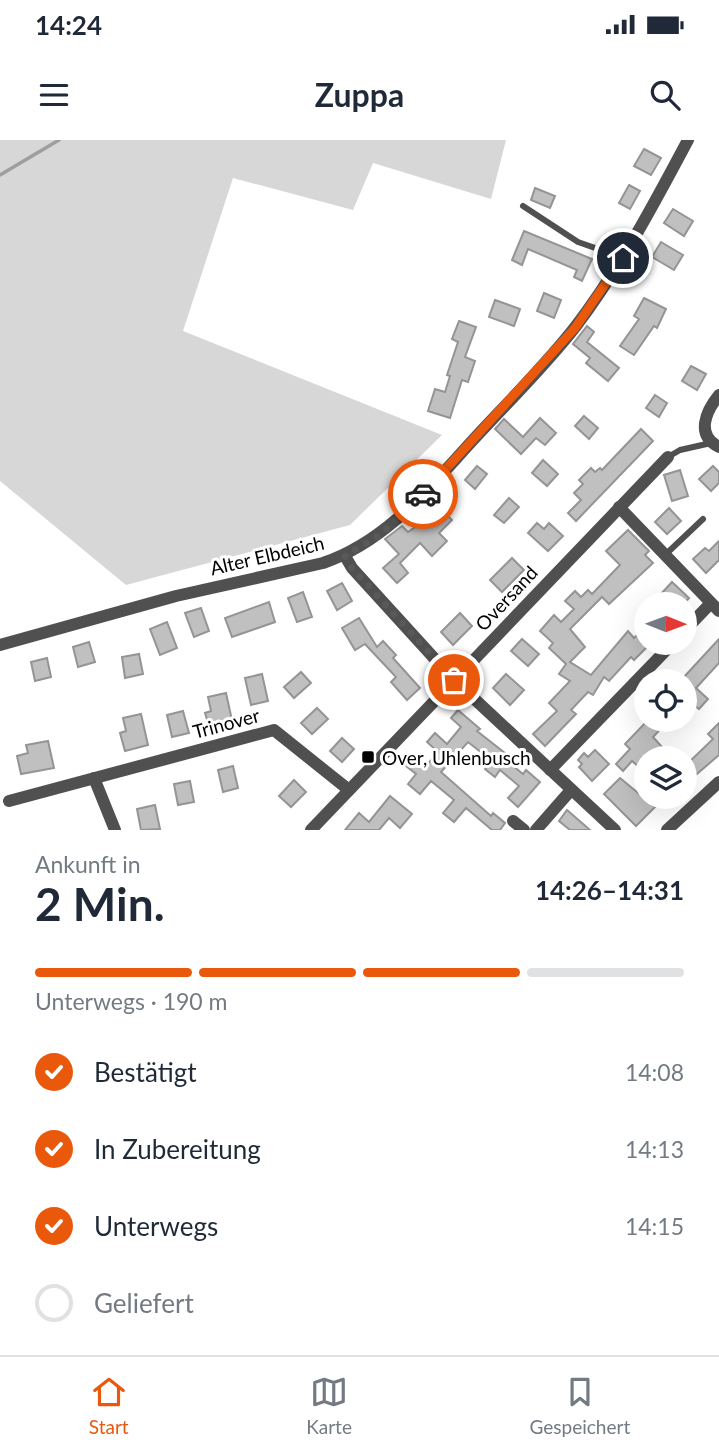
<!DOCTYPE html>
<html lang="de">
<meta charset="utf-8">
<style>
:root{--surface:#fff;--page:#f2f2f3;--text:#1f2937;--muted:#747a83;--line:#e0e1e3;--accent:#ea580c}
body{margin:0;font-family:Lato,sans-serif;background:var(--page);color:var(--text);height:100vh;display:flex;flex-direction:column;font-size:26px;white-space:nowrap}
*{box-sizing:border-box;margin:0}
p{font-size:23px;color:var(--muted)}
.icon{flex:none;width:38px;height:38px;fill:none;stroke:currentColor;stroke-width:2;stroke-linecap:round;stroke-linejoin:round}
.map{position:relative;height:690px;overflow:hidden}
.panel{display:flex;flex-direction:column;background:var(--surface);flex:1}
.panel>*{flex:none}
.needle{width:46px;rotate:91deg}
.controls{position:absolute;left:634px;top:452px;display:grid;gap:14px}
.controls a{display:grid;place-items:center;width:63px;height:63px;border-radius:50%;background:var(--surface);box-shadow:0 7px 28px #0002;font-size:35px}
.pin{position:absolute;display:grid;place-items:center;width:60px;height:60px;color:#fff;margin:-30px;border:4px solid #fff;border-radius:50%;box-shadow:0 2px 7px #0007}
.courier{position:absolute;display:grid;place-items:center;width:70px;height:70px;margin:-35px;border:5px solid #ea580c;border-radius:50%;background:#fff;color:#222;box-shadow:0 2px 9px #0007}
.overview em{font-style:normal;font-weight:700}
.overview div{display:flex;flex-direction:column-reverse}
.overview{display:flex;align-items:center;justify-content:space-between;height:119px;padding:0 35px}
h1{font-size:46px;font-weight:700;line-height:52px}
.bar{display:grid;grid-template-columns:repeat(4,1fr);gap:10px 7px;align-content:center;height:84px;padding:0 35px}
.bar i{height:9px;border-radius:5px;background:var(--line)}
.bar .active{background:var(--accent)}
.bar p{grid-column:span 4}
ol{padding:0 35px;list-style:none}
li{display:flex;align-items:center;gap:21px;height:77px}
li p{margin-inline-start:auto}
li .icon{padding:7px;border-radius:50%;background:var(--accent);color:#fff;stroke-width:4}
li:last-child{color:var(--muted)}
li i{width:38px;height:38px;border:4px solid var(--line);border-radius:50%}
.status{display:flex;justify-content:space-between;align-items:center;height:49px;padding:0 35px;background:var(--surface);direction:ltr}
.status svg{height:19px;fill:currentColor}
header{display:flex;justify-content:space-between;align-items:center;height:91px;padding:0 35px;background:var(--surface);font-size:32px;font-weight:700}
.dock{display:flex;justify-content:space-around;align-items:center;height:98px;border-top:2px solid var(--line);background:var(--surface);font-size:19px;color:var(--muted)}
.dock a{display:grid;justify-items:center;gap:4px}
.dock .active{color:var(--accent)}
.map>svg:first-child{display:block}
</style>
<div class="status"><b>14:24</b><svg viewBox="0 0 49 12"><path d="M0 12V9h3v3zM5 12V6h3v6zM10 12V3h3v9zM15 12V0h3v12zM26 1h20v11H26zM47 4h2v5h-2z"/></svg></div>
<header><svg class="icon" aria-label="menu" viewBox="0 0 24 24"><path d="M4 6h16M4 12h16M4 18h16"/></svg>Zuppa<svg class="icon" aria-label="search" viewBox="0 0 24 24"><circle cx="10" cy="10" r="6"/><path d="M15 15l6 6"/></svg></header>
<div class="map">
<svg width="719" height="690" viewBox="0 0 719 690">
<rect width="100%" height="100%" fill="#fff"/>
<path fill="#d7d7d7" d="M0 0H506L491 59 373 23 353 70 233 38 183 191 442 295 350 385 126 445 0 341Z"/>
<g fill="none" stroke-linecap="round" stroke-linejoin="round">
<path stroke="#9e9e9e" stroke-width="3.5" d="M0 35 59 0"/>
</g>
<g fill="#c0c0c0" stroke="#949494" stroke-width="2">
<path d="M644 9 661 18 651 35 634 26Z"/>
<path d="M629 45 640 51 630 69 619 63Z"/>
<path d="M535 48 555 56 550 68 531 60Z"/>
<path d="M673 69 693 81 684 96 664 83Z"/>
<path d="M524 91 592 119 582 141 574 137 577 130 528 109 522 125 512 120Z"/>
<path d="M661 102 683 115 674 130 652 117Z"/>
<path d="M544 153 561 160 554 178 537 171Z"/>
<path d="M644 158 666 169 657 188 654 186 634 215 620 206 639 179 634 176Z"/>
<path d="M495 160 520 169 514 186 489 177Z"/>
<path d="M459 181 476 187 465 217 475 221 468 242 462 240 450 278 428 271 435 249 445 252 450 236 447 235 458 202 452 199Z"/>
<path d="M587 186 594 192 587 202 619 228 608 241 586 223 590 218 573 204Z"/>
<path d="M691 226 706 234 697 250 682 241Z"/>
<path d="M655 255 667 263 659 277 646 268Z"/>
<path d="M584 276 598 288 589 299 575 286Z"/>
<path d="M540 278 556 293 545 305 536 298 521 314 495 289 504 279 523 297Z"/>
<path d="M641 289 653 301 576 381 568 373 581 360 574 353 583 344 579 340 591 328 595 332 600 328 602 330Z"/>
<path d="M543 320 558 334 547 346 532 333Z"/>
<path d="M477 326 487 334 475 349 465 340Z"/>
<path d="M713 326 719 332V343L711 351 699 339Z"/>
<path d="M680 330 688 356 672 361 664 335Z"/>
<path d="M442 349 453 360 443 371 452 380 439 393 447 401 432 416 420 403 400 423 408 433 397 443 383 428 399 414 385 399 402 386 408 392 415 387 426 376 419 370Z"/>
<path d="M509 358 519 367 504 383 494 375Z"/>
<path d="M669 368 681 381 667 394 655 382Z"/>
<path d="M537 383 544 389 549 383 563 396 548 411 528 393Z"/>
<path d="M628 390 649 411 645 415 653 423 609 464 602 457 570 489 585 507 570 522 591 535 628 491 634 498 646 487V502L651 503 634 520 631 517 609 541 604 537 593 555 588 552 571 570 576 574 545 606 533 594 557 571 549 563 570 541 559 534 566 524 549 508 553 503 540 491 554 475 561 482 574 469 565 461 575 451 581 457 588 450 592 454 620 425 606 411Z"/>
<path d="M719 401V420L706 433 693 419 705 408 709 411Z"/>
<path d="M512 418 524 430 502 452 490 440Z"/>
<path d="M672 442 689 458 684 464H670L660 455Z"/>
<path d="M342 443 352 461 337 470 327 451Z"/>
<path d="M303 452 312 477 297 482 288 458Z"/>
<path d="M269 462 275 482 232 497 225 478Z"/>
<path d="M201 468 209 491 194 497 185 473Z"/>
<path d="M460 473 472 486 453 505 441 492Z"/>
<path d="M359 478 377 507 383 501 396 515 393 518 420 548 407 560 391 542 396 537 379 519 365 504 355 510 342 488Z"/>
<path d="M167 482 177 508 160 515 150 489Z"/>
<path d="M522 499 539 514 528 526 511 511Z"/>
<path d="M719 499V523L696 548 708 559 699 569 693 564 684 572V537Z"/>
<path d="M89 502 95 522 78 527 73 507Z"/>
<path d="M139 514 143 534 125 538 122 517Z"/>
<path d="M47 518 51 537 35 541 31 522Z"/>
<path d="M301 532 311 543 294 558 284 547Z"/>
<path d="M262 534 268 561 251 565 245 538Z"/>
<path d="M506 534 524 550 510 565 493 548Z"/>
<path d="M226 553 232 580 209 586 205 573 211 571 208 557Z"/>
<path d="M317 568 328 579 312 594 301 583Z"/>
<path d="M458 570 480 589 477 591 510 617 507 621 523 634 526 630 540 642 518 667 508 658 519 646 500 630 495 637 485 629 492 621 468 602 441 632 491 676 493 673 505 683 500 690H492L466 668 454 682 443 673 454 660 431 641 420 654 408 644 416 634 406 626 413 617 425 627 438 612 427 602 435 593 447 604 461 587 451 578Z"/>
<path d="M183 571 189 593 172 597 167 575Z"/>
<path d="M141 574 148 605 125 611 120 593 126 591 123 578Z"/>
<path d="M649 579H670L653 597 662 607 651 618H646L640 628 632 621 623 631 616 624 630 609 625 604Z"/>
<path d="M719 583V615L684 645V627L713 599 708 594Z"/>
<path d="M342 598 354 609 342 622 330 611Z"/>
<path d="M48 601 54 628 21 634 17 616 28 613 26 605Z"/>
<path d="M595 610 609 624 592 641 579 627 582 624 578 620 584 613 588 617Z"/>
<path d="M233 626 238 648 223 652 218 630Z"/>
<path d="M620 638 655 667 636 686 604 654Z"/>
<path d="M294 640 306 652 291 667 279 656Z"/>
<path d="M190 641 194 662 178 665 174 644Z"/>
<path d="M390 656 412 674 400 688 389 678 379 690H345L359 673 369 682Z"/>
<path d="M155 665 160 689 141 690 137 669Z"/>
<path d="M567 670 590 690H570L559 681Z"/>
</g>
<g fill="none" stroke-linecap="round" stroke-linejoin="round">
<g stroke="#505050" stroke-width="6">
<path d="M523 66 578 102 621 117"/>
<path d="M668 317 680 310 711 303"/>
<path d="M665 415 703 379"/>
</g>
<g stroke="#505050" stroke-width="12">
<path d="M719 255C706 271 695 295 719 307"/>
<path d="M619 367 719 471"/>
<path d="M345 416 352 428 454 540 615 690"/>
<path d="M684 491 711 463"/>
<path d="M0 505 176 456 323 423C387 401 428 349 473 300 507 263 545 226 576 186 620 128 654 64 688 0"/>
<path d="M550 630 674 502"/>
<path d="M94 638 115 690"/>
<path d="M9 661 274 590 349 650"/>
<path d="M513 681 524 690"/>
<path d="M311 690 668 317"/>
<path d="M536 690 571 650"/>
<path d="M667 690 719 642"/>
</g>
</g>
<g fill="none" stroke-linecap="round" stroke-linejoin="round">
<path stroke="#595959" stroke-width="7" stroke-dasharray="0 12.6" d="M423 354 380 395 345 416 352 428 454 540"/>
<path stroke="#ea580c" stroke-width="9" d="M423 354 575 188 623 118"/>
</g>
<rect fill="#000" stroke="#fff" stroke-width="2.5" x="361" y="610" width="14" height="14" rx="3.5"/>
<g text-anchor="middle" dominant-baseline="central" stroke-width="6" stroke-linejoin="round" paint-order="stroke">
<g font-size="19" fill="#000" stroke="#fff">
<text transform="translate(267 415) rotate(-13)">Alter Elbdeich</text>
<text transform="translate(506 458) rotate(-47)">Oversand</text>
<text transform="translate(226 583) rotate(-15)">Trinover</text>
</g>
<g font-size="19" fill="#000" stroke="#fff" text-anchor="start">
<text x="382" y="617">Over, Uhlenbusch</text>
</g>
</g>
</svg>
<div class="controls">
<a><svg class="needle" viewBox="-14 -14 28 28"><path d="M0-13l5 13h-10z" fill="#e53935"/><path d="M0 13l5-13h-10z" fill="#747a83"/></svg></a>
<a><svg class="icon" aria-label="locate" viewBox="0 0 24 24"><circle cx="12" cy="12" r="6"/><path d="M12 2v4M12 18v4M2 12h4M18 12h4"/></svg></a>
<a><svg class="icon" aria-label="layers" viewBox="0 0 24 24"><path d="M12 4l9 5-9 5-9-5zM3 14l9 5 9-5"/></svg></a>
</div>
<div class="pin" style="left:454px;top:540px;background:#ea580c"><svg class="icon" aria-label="bag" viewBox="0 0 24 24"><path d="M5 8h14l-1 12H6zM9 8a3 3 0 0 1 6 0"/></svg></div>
<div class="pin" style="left:623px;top:118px;background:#1f2937"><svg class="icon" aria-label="home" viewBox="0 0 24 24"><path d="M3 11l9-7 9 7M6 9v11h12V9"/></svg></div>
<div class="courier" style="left:423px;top:354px"><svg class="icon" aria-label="car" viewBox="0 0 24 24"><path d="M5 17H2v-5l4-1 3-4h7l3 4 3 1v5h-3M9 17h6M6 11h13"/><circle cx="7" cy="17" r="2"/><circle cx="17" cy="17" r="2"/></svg></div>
</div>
<section class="panel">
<div class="overview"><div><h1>2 Min.</h1><p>Ankunft in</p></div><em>14:26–14:31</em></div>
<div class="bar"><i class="active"></i><i class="active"></i><i class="active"></i><i></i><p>Unterwegs · 190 m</p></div>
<ol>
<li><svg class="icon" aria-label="check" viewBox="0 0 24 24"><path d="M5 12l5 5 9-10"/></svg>Bestätigt<p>14:08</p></li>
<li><svg class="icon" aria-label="check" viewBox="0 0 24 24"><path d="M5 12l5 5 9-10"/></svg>In Zubereitung<p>14:13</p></li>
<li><svg class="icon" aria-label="check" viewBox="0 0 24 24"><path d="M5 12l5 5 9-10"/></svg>Unterwegs<p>14:15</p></li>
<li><i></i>Geliefert</li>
</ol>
</section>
<nav class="dock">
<a class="active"><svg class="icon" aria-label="home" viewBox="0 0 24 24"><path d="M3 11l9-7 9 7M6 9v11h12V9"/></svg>Start</a>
<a><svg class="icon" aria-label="map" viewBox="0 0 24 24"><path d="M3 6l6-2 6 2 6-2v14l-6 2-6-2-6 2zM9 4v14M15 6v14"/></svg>Karte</a>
<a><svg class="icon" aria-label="saved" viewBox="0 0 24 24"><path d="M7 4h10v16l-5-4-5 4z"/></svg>Gespeichert</a>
</nav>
